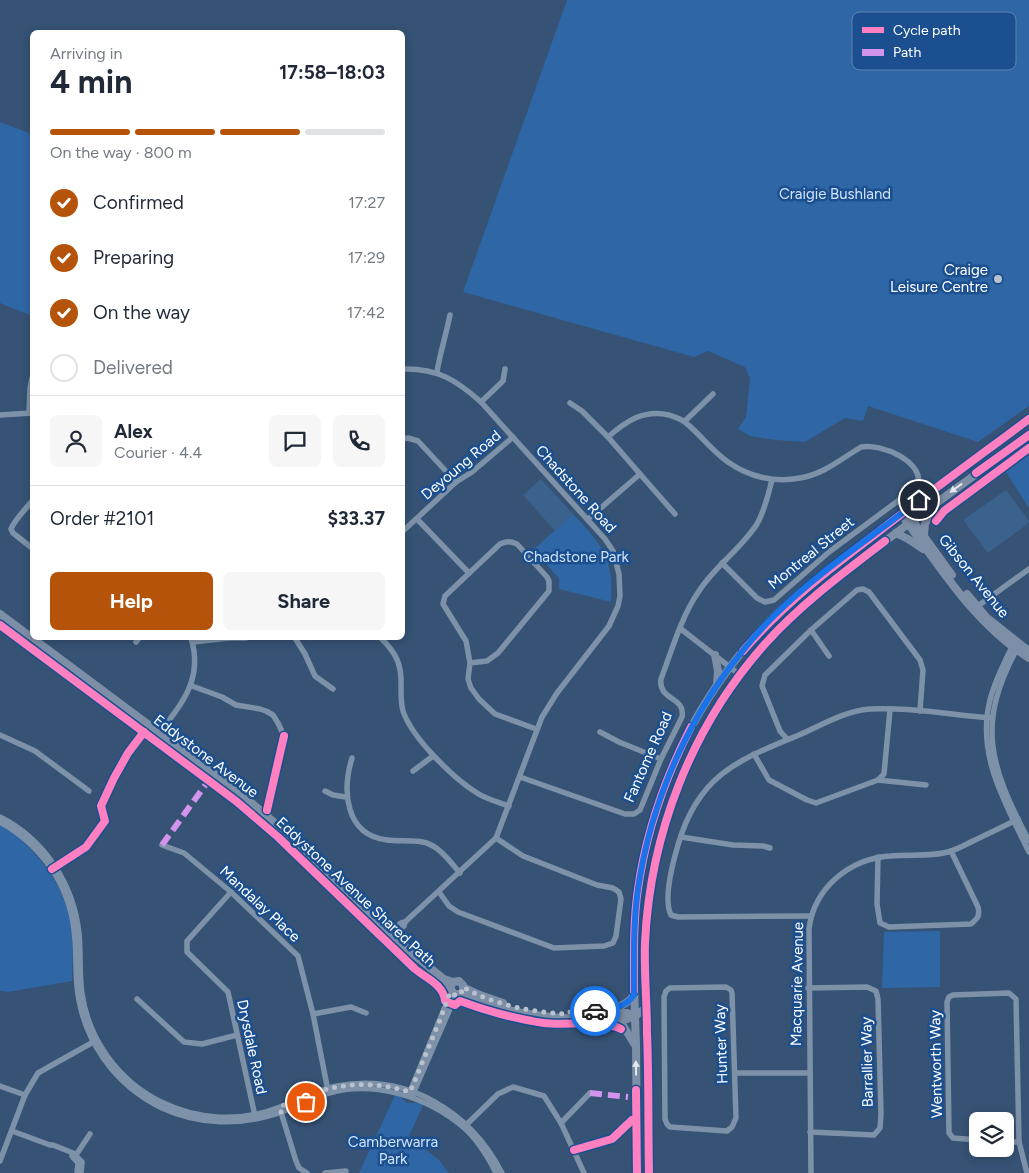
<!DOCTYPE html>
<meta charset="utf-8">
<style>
:root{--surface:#fff;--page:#f6f6f7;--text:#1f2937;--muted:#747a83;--line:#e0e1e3;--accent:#b45309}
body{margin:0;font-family:Figtree,sans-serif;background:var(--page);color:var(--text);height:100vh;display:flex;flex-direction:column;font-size:19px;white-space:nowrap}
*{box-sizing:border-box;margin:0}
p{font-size:16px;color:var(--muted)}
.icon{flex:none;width:28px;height:28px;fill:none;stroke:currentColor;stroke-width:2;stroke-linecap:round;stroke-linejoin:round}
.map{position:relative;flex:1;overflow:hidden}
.panel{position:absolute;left:30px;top:30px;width:375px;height:610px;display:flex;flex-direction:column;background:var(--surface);border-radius:8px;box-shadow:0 2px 8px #0003}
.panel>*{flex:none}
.controls{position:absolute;left:969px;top:1112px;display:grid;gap:10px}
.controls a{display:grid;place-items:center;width:45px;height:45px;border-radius:8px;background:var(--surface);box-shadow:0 2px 8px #0003;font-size:25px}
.pin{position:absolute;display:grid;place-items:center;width:42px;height:42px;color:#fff;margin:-21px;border:2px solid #fff;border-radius:50%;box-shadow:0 1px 5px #0007}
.courier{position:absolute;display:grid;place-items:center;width:50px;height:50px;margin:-25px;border:4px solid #1a73e8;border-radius:50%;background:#fff;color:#222;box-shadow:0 1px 6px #0007}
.head em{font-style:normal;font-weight:700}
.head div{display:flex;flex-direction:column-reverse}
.head{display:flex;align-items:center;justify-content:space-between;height:85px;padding:0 20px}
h1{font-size:32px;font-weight:700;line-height:38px}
.bar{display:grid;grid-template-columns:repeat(4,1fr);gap:8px 5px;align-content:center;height:60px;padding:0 20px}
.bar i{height:6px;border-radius:4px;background:var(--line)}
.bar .on{background:var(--accent)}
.bar p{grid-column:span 4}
.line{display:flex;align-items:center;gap:12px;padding:0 20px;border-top:1px solid var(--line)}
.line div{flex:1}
.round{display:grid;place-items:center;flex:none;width:52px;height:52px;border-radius:8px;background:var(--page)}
ol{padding:0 20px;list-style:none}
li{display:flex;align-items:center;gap:15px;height:55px}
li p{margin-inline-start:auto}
li .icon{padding:5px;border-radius:50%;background:var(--accent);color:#fff;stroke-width:4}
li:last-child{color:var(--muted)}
li i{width:28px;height:28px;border:2px solid var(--line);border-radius:50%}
.cta{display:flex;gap:10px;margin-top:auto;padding:10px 20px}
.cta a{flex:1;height:58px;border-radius:8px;background:var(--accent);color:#fff;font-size:20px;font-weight:700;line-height:58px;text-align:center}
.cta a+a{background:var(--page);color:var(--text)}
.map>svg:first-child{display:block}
</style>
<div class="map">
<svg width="1029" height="1173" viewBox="0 0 1029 1173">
<rect width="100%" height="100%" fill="#365274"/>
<g fill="#2f66a5">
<path d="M567 0H1029V406L978 442 868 406 863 421 845 418 805 442 775 440 750 436 738 429 746 417 750 379 745 367 708 351 694 357 463 292Z"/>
<path d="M0 122 32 134V316L0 303Z"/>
<path d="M1029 455V508L1006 472Z"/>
<path d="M573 514C602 545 614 557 611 602L559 589V578L533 550Z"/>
<path d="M0 824C34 844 67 888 72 928 74 945 72 964 72 981L8 992 0 991Z"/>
<path d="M940 931V987L882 988 884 932Z"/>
<path d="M396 1093 407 1103H424L409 1136 439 1160 449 1173H359Z"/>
</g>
<g fill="#3b618d">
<path d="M541 479 573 514 555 531 523 495Z"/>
<path d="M1006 490 1029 521V523L988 553 963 520Z"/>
</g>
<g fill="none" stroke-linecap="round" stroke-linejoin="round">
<g stroke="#7d92a8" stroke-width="5.5">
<path d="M437 372C440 353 446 335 450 315"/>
<path d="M481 402 503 381 505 369"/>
<path d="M570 403 582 411 608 437"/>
<path d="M29 412 30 388 32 378"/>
<path d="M0 415 32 413"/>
<path d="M685 421 713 394"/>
<path d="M402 439 408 438 418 441 456 482"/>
<path d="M640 474 675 514"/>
<path d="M32 501C26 509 15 519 11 529L13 533 32 548"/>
<path d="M417 519 469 573"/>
<path d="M588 519 640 474 608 437C626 421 644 409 669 415 675 417 682 419 686 423 701 435 712 451 728 462 749 477 775 483 800 478 824 474 841 459 861 447 880 443 925 461 918 486L829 552 774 600 765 602 757 598 722 563"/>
<path d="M402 532 456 482 472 472 513 437"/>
<path d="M975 608 1029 569"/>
<path d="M681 629 740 675"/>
<path d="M811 630 829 656"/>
<path d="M230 638H246"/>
<path d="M295 638 305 654 315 676 333 689"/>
<path d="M381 638C397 654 402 665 401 688 401 696 401 704 403 711 412 738 453 778 477 793 486 799 498 802 509 806"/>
<path d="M136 642 139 638"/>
<path d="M193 642 229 638"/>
<path d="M1014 643C1005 661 995 680 990 700 976 756 1006 804 1029 852"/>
<path d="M1018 647C975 725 990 766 1029 841"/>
<path d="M470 663 487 661 498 653 549 591V581L547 577 517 544C510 541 507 541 500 544L445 596 443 604 466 641 470 663 468 679 471 688 479 699 495 714 536 729"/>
<path d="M192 686 222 697 236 705 260 709 266 711 273 715 278 723 284 736"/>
<path d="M600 732 619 742 661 759"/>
<path d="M0 735 35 751 89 791"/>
<path d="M156 736C181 706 204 679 191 638"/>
<path d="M787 739 780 731 762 686 765 675 811 630 857 590 863 589 869 592 920 660 923 670 920 711"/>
<path d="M754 754 769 780 807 800 816 803 878 780 884 774 890 710"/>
<path d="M352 758C342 791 345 835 387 840 402 842 419 838 433 846 443 851 452 864 460 873"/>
<path d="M413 771 433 756"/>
<path d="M520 777 625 814H634L640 810 661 759 682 717C686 696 658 701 661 679 672 650 681 617 699 591 715 566 741 549 757 524 765 510 768 495 772 480"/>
<path d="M878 780 926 785"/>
<path d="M325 791 333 795 346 797"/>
<path d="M0 817C44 839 74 884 79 934 81 954 79 974 82 994 89 1040 118 1080 159 1101 197 1120 240 1123 280 1107 298 1100 317 1090 337 1086 407 1073 470 1111 502 1173"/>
<path d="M0 822C40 844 69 884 74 930 77 948 75 968 77 986 82 1039 114 1085 162 1108 199 1125 240 1126 279 1113 296 1107 312 1098 329 1093 374 1080 428 1097 463 1127 477 1139 488 1157 496 1173"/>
<path d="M681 837 733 845 763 846 770 848"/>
<path d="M162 845 184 853 231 892 298 956 313 1014 328 1091"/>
<path d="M878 857 877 904 880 923 889 927 971 924C978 918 980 916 978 907L951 851"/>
<path d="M231 892 187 941V952L228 992 255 1116"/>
<path d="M439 892 449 906 458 912 554 948 604 946 613 943 616 936 621 899 619 892 613 888 597 885 523 856 496 838"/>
<path d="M811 916 678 917 671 915C663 899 673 862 678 845 698 775 738 760 799 735 822 725 844 711 870 709 910 707 952 715 992 718"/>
<path d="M386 935 401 923 405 922 496 838 542 717 557 693 609 626 618 606 620 596 619 574 613 551 605 539 481 402C456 380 438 368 402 369"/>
<path d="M391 940 404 926 405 922"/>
<path d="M726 987 731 990 732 993 736 1118 732 1127 727 1131 670 1127 667 1124 665 1119 664 997 666 991 670 988Z"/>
<path d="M808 988 867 987 876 991 878 999 881 1114 880 1128 874 1135 810 1132"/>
<path d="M137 999 184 1042 202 1044 237 1035"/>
<path d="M313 1014 351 1007 366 1013"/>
<path d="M735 1073H809"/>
<path d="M0 1086 25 1095"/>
<path d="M413 1094 456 995"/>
<path d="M410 1095 412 1087 451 992"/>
<path d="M280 1109 296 1161 299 1168 307 1173"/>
<path d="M561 1123 590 1093"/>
<path d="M465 1126 498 1094 513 1087 544 1096 561 1123 584 1173"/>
<path d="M12 1131 50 1145H53L73 1153 82 1162 81 1173"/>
<path d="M978 1140 953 1138 949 1133 947 1002 949 997 953 995 1009 993 1016 999 1019 1142 1027 1173"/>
<path d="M1005 1142H1019"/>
<path d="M72 1156 78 1163 77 1173"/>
<path d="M74 1158 90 1134"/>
<path d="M0 1161 25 1095 38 1073 95 1041"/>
<path d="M325 1173 346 1171"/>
<path d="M811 1173 809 929C814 888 849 859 890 856 910 854 929 857 948 852 956 850 965 845 973 841 988 834 1003 827 1018 819"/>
</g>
<g stroke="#7d8ea7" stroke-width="8">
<path d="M905 510 952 575"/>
<path d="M906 521C942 570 976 625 1029 658"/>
<path d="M896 533 908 539 923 549"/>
<path d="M924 535 925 524 934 504"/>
<path d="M967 594 987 618 1029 651"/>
<path d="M0 614 240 793 297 842 414 955 444 979 453 982"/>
<path d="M715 655 718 671 717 685"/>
<path d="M429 974 450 989"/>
<path d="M463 987 480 995 503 1003"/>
<path d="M460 994 463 991V985L459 981 453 982 450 988 454 994H460C513 1018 570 1020 627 1019L635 1016 646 1008"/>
<path d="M605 1010C617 1008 627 1005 634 995"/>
<path d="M576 1014 627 1013 636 1016"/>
<path d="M619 1019 635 1045"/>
<path d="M637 1173C637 1130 636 1087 636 1044 634 993 632 943 638 892 649 789 702 689 774 616 806 585 843 559 878 532 928 494 979 456 1029 419"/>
<path d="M649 1173C648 1127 649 1080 647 1033 646 982 643 932 652 881 665 793 706 710 765 645 788 618 815 598 842 575 902 526 967 482 1029 435"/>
</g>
<g stroke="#d193ec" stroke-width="6" stroke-dasharray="12 6" stroke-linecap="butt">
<path d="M162 845 209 780"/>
<path d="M590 1093 628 1097"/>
</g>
<defs>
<g id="cycleway">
<path d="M976 473 1029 435"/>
<path d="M936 521 944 511 1029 448"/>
<path d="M0 625 236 801 278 837 415 969C426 978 444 985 445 1001L455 1005 460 1001C487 1011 515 1019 544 1023 566 1026 602 1019 621 1029"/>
<path d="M743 651C784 604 828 570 877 533 927 494 978 457 1029 419"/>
<path d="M267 810 284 736"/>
<path d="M52 869 86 847 105 821 101 806 114 778 128 753 144 732"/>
<path d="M634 991C634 957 633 922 638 889 646 832 665 778 691 727"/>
<path d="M636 1090 637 1173"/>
<path d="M574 1150 612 1139 632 1120"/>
<path d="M649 1173C648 1126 649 1080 647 1033 647 1003 644 973 645 943 650 833 692 726 765 644 800 605 843 573 885 541"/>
</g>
</defs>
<use href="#cycleway" stroke="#1b4f8f" stroke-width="11"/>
<use href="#cycleway" stroke="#ff80c0" stroke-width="8"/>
</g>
<defs><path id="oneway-solid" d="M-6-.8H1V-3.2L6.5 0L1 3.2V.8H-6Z" transform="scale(1.25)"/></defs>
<g fill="#e5e8ed">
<use href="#oneway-solid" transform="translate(956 488) rotate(144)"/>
<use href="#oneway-solid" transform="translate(636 1068) rotate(-91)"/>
</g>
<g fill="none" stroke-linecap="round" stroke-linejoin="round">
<path stroke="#b9c2ce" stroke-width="5" stroke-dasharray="0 9" d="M306 1102 281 1112 280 1107C326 1086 359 1077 410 1092L440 1020 449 995 451 992 455 995 461 994 463 987C493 1005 532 1012 567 1014L570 1012 595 1011"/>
<path stroke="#1a73e8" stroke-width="6" d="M595 1011C610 1010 625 1008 634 995 634 960 633 924 638 889 653 787 701 689 774 616 818 572 871 538 919 500"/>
</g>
<circle fill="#b9c2ce" stroke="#1b4f8f" stroke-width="2" cx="998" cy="279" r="5"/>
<g text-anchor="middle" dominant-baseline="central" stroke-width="5" stroke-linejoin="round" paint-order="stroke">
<g font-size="15" fill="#cfe3fa" stroke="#1b4f8f">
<text x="835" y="194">Craigie Bushland</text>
<text x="576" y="557">Chadstone Park</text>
<text x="393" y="1142">Camberwarra<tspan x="393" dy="17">Park</tspan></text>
</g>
<g font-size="15" fill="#fff" stroke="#1b4f8f" text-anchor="end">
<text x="988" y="270">Craige<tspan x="988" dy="17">Leisure Centre</tspan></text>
</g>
<g font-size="15" fill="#fff" stroke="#1b4f8f">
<text transform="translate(461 465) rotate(-40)">Deyoung Road</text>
<text transform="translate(576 489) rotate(48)">Chadstone Road</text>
<text transform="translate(811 553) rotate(-39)">Montreal Street</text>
<text transform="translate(974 576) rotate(51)">Gibson Avenue</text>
<text transform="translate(206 756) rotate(37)">Eddystone Avenue</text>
<text transform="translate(648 757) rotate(-66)">Fantome Road</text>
<text transform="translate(356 892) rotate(43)">Eddystone Avenue Shared Path</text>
<text transform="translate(260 904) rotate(43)">Mandalay Place</text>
<text transform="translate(797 984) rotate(-89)">Macquarie Avenue</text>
<text transform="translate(721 1044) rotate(-92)">Hunter Way</text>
<text transform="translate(252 1047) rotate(78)">Drysdale Road</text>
<text transform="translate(867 1062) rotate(-91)">Barrallier Way</text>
<text transform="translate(936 1064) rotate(-91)">Wentworth Way</text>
</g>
</g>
<rect x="852" y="12" width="164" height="58" rx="8" fill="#1b4f8f" stroke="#5f84b1" stroke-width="1"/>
<rect x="862" y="27" width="22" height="6" fill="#ff80c0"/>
<rect x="862" y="49" width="22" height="7" fill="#d193ec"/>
<g font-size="14" fill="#fff">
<text x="893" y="35">Cycle path</text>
<text x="893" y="57">Path</text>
</g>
</svg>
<div class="controls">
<a><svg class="icon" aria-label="layers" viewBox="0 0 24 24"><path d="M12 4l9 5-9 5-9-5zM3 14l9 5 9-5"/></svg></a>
</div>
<div class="pin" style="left:306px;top:1102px;background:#ea580c"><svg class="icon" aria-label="bag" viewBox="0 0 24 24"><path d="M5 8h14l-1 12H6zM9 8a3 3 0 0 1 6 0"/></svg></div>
<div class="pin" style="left:919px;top:500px;background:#1f2937"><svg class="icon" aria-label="home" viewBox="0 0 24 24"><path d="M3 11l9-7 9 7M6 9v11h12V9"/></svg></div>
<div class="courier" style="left:595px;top:1011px"><svg class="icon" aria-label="car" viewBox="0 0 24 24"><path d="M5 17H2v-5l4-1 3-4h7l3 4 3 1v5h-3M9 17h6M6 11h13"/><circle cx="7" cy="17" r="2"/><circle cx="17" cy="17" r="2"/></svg></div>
<section class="panel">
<div class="head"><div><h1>4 min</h1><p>Arriving in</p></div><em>17:58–18:03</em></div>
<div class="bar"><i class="on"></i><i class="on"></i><i class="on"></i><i></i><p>On the way · 800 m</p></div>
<ol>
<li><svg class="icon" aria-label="check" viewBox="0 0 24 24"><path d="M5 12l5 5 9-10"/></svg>Confirmed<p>17:27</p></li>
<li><svg class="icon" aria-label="check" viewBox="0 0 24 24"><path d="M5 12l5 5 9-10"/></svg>Preparing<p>17:29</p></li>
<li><svg class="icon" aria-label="check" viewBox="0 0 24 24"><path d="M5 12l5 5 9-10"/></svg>On the way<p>17:42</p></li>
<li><i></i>Delivered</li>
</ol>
<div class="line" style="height:90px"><a class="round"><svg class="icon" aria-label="person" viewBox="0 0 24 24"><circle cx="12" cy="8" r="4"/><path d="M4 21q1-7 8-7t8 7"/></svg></a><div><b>Alex</b><p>Courier · 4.4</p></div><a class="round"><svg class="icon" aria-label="chat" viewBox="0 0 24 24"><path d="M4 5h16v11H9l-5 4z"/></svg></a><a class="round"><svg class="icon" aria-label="phone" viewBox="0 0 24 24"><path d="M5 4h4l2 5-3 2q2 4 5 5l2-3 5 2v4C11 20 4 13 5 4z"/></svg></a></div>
<div class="line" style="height:65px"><div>Order #2101</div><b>$33.37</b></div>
<div class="cta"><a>Help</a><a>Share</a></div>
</section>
</div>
